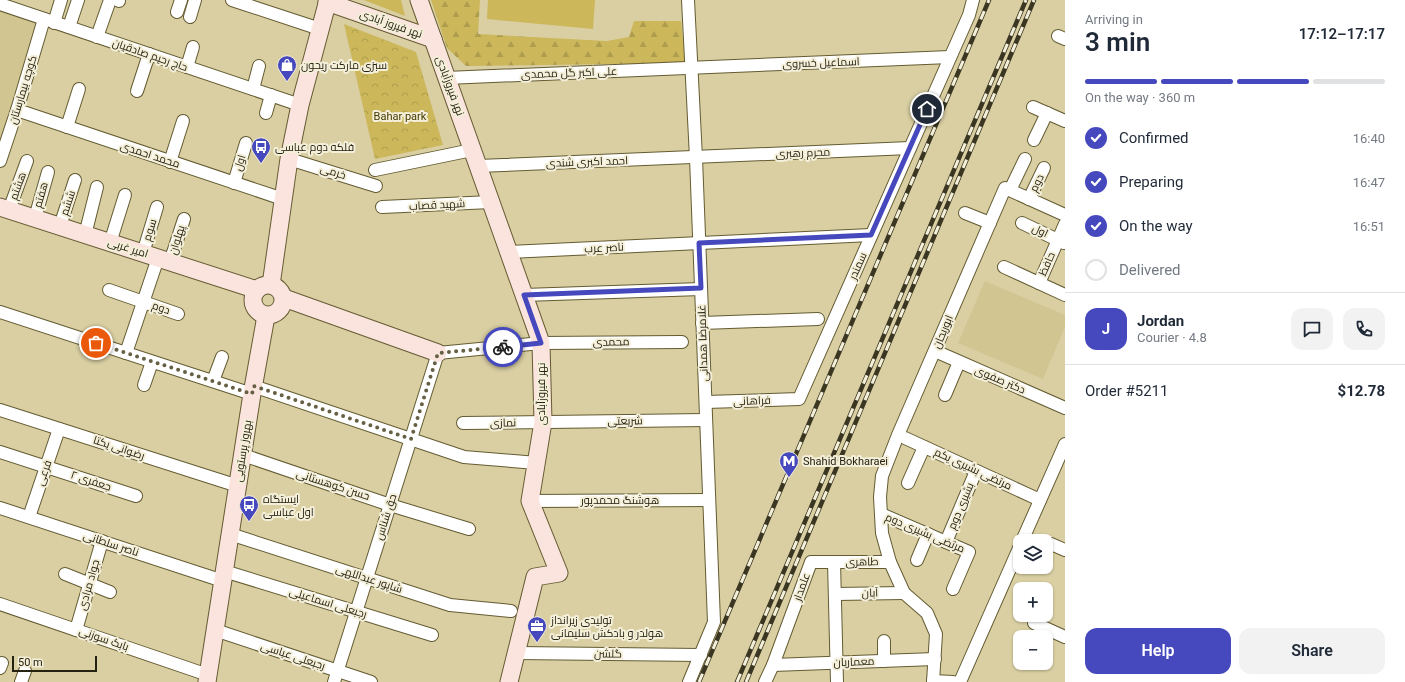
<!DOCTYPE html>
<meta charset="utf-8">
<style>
:root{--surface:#fff;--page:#f2f2f3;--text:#1f2937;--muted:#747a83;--line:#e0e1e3;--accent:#4648be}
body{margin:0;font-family:Roboto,Cairo,sans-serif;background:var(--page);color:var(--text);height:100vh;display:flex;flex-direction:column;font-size:15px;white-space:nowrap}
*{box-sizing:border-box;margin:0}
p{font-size:13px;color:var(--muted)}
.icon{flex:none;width:22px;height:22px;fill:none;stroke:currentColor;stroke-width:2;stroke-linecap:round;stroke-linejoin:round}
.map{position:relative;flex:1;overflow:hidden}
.panel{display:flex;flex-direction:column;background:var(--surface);width:340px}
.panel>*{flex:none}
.buttons{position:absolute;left:1013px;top:534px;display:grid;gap:8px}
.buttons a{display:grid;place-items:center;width:40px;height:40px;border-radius:8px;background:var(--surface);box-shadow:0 1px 3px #0004;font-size:20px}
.scale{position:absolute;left:12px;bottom:10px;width:85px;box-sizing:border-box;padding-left:4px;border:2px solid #262211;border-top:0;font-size:11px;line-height:14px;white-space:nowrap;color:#262211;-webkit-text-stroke:3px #f4efd9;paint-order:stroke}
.pin{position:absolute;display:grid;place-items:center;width:34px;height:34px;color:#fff;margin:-17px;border:2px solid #fff;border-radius:50%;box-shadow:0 1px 4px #0007}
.courier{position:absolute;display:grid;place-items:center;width:40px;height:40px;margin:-20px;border:3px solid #4648be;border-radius:50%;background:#fff;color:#222;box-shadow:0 1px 5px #0007}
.overview em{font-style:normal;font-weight:600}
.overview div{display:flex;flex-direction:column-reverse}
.overview{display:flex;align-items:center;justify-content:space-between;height:68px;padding:0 20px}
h1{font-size:26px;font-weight:600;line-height:30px}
.bar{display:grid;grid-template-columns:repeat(4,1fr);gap:6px 4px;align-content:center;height:48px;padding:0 20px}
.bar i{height:5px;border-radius:3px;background:var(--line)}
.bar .selected{background:var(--accent)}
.bar p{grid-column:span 4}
.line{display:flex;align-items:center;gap:10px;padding:0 20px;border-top:1px solid var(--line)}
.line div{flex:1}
.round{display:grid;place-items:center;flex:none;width:42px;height:42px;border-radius:12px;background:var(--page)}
ol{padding:0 20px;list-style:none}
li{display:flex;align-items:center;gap:12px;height:44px}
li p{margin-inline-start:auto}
li .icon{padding:4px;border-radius:50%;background:var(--accent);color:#fff;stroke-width:4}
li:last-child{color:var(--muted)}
li i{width:22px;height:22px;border:2px solid var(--line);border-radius:50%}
.cta{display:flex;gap:8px;margin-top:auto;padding:8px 20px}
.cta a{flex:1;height:46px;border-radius:12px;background:var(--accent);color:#fff;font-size:16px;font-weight:600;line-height:46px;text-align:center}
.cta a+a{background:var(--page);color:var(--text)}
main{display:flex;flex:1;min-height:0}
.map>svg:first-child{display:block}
</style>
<main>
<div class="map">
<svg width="1065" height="682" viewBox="0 0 1065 682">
<defs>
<pattern id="forest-firs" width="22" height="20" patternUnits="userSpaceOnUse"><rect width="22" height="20" fill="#ccb75b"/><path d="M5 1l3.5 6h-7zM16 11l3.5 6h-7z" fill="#af9d4e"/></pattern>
<pattern id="park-crowns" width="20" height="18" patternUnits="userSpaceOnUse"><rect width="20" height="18" fill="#ccb75b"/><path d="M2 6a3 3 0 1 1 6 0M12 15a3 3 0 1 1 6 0" fill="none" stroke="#af9d4e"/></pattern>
</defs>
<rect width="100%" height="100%" fill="#d9cfa3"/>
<g fill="#d1c591">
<path d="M0 11 37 23 0 144Z"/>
<path d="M985 281 1065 315V327L1043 379 958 343Z"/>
</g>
<g fill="#ccb75b">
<path d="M364 0H401L405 16Z"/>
<path d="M488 0H595L593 29 487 19Z"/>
</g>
<path fill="url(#forest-firs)" d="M431 0H480L478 34 607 41 629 37 634 21H681L685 63 466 66 447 48Z"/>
<path fill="url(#park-crowns)" d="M344 24 416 52 443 145 375 159Z"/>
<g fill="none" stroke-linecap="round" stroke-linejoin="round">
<defs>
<g id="street">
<path d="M232 0 320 29"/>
<path d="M688 0 696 158 714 622 689 682"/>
<path d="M119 1V0"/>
<path d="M0 4 300 105"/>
<path d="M177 12 181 0"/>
<path d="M190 17 195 0"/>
<path d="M54 23 61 0"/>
<path d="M69 27 78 0"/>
<path d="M1058 36 1065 39"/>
<path d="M97 37 110 0"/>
<path d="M187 67 193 47"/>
<path d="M446 78 950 57"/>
<path d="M253 89 259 66"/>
<path d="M137 91 149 54"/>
<path d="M1033 107 1065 121"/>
<path d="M17 110 283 199"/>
<path d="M266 113 271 95"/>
<path d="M67 127 79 89"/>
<path d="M1034 140 1047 113"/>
<path d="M289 159 376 186"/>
<path d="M0 161 17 110 44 19"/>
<path d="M170 162 183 121"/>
<path d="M478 166 910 148"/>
<path d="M375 170 472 150"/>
<path d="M234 183 246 143"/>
<path d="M1010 190 1025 159"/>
<path d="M1029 199 1044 168"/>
<path d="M382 207 491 202"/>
<path d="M9 210 27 161"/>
<path d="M965 213 990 223"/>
<path d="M35 218 48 172"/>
<path d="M1022 223 1064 243"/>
<path d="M60 226 75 180"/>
<path d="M85 235 97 187"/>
<path d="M110 243 125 195"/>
<path d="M509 252 871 235"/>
<path d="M143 253 157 207"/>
<path d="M170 262 184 219"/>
<path d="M1004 267 1065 295"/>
<path d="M1039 283 1065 224"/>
<path d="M109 290 178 314"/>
<path d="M524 295 701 289"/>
<path d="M0 312 252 394"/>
<path d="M702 323 818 319"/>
<path d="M935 351 1065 408"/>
<path d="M126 353 158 258"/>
<path d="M213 381 222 357"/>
<path d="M144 385 152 362"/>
<path d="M253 386 464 457 537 463"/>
<path d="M945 395 959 362"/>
<path d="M706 402 799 399 969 15 973 0"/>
<path d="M0 410 238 486"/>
<path d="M463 423 706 420"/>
<path d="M905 438 1040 500"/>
<path d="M0 452 136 496"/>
<path d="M243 455 390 505 469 529"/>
<path d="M908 483 924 447"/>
<path d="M530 501 709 500"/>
<path d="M0 508 223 581"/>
<path d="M881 514 969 552 953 589"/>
<path d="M29 517 59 429"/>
<path d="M230 534 450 605 511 611"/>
<path d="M1022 541 1065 444"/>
<path d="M946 542 976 471"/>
<path d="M1051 544 1065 550"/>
<path d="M917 560 928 534"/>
<path d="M834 562H890"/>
<path d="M224 571 432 635"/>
<path d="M65 574 110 592"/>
<path d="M835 594 904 593"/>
<path d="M0 604 208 675"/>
<path d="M1034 623 1065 637"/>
<path d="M76 630 102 541"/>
<path d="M215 630 371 682"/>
<path d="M884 641V661"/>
<path d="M516 653 701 655"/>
<path d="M773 665 935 659"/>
<path d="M0 668 2 663"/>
<path d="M933 681 953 682"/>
<path d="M21 682 25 671"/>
<path d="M334 682 438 353 541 343 682 342"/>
<path d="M765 682 773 665 811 562H834L837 682"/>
<path d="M933 682 936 634 927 613 904 593 890 562 882 533 880 497 882 476 898 435 1005 188 1065 215"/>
<path d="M960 682 1020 546"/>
</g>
<g id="secondary">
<path d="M419 0 541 343 543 422 530 501 559 573 535 577 509 682"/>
<path d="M327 2 433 39"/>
<path d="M0 207 257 290"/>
<circle cx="268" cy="300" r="15"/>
<path d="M271 285 289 159 300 105 328 0"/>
<path d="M284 298 438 353"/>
<path d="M207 682 252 394 266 316"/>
</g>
</defs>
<use href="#street" stroke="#645b32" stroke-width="14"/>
<use href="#secondary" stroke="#645b32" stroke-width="19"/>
<use href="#street" stroke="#fff" stroke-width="12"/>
<use href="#secondary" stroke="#fce4de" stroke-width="17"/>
<defs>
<g id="rail">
<path d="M699 682 989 0"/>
<path d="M737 682 1026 0"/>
<path d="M746 682 1034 0"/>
</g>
</defs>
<use href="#rail" stroke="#3a3622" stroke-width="4.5"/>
<use href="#rail" stroke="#f4efd9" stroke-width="3" stroke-dasharray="9" stroke-linecap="butt"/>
</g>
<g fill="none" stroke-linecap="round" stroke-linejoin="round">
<path stroke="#655f44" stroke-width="4" stroke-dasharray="0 7.2" d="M96 343 252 394 254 386 411 439 438 353 503 347"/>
<path stroke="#4648be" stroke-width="5" d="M503 347 541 343 524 295 701 288 699 243 871 235 927 109"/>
</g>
<defs>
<symbol id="shop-pin" viewBox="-11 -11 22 30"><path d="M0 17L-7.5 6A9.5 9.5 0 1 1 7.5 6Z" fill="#4648be" stroke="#f4efd9"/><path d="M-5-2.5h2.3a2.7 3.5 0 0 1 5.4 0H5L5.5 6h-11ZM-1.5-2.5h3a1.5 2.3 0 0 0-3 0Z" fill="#fff"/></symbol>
<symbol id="bus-pin" viewBox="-11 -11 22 30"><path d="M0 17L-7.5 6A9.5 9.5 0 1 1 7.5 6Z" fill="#4648be" stroke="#f4efd9"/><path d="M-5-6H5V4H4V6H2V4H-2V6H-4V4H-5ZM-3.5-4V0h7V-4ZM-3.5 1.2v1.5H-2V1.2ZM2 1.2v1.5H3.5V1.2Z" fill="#fff"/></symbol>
<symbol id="metro-pin" viewBox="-11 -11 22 30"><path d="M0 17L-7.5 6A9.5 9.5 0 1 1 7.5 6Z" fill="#4648be" stroke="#f4efd9"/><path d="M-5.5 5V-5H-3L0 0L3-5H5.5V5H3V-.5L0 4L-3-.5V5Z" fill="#fff"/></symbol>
<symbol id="office-pin" viewBox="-11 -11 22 30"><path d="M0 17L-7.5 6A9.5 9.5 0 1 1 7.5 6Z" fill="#4648be" stroke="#f4efd9"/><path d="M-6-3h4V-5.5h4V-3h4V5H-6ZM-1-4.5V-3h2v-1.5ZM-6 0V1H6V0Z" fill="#fff"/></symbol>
</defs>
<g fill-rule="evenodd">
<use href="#shop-pin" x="276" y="54" width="22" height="30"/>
<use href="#bus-pin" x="250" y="136" width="22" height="30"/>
<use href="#metro-pin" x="778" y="450" width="22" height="30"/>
<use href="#bus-pin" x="238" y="494" width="22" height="30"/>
<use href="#office-pin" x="526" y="615" width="22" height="30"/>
</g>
<g text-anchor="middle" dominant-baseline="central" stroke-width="4" stroke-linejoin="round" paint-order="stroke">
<g font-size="11" fill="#262211" stroke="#f4efd9">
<text transform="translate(391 24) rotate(19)">نهر فیروز آبادی</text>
<text transform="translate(150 55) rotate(19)">حاج رحیم صادقیان</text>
<text transform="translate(821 63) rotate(-2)">اسماعیل خسروی</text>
<text transform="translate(569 73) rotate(-2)">علی اکبر گل محمدی</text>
<text transform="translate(450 86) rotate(70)">نهر فیروزآبادی</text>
<text transform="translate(23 90) rotate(-73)">کوچه بیمارستان</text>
<text transform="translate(803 153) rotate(-2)">محرم رهبری</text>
<text transform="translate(150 155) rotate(18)">محمد احمدی</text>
<text transform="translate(587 162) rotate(-2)">احمد اکبری شندی</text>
<text transform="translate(240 163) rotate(-73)">اول</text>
<text transform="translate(333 172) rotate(17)">خرمی</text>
<text transform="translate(1037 183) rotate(-63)">دوم</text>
<text transform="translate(18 186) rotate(-70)">هشتم</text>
<text transform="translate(41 195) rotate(-74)">هفتم</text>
<text transform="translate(68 203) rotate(-72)">ششم</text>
<text transform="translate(437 205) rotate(-3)">شهید قصاب</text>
<text transform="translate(150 230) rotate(-73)">سوم</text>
<text transform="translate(1040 231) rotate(25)">اول</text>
<text transform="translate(177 240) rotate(-73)">پهلوان</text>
<text transform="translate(128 248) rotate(18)">امیر غربی</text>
<text transform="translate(604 248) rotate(-3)">ناصر عرب</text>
<text transform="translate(1047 264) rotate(-66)">حافظ</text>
<text transform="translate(858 266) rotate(-66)">سمندر</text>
<text transform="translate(161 308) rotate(19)">دوم</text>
<text transform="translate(943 332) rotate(-67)">ابوریحان</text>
<text transform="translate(611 342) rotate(-1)">محمدی</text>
<text transform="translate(703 343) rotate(-92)">غلامرضا همدانی</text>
<text transform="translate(1000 380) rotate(23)">دکتر صفوی</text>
<text transform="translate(541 394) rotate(-90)">نهر فیروزآبادی</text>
<text transform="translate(752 401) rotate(-2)">فراهانی</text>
<text transform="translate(625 421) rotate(-1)">شریعتی</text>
<text transform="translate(503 423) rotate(-1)">نمازی</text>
<text transform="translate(119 448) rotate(18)">رضوانی یکتا</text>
<text transform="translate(243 451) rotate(-81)">بهروز پرستویی</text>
<text transform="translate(973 469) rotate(25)">مرتضی بشیری یکم</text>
<text transform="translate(44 473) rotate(-71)">فرعی</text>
<text transform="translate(91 481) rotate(18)">جعفری ۲</text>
<text transform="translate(333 485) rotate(18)">حسن کوهستانی</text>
<text x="620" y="500">هوشنگ محمدپور</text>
<text transform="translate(961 506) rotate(-67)">بشیری دوم</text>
<text transform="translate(386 517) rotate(-72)">حق شناس</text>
<text transform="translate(925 533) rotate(23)">مرتضی بشیری دوم</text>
<text transform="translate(111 544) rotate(18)">ناصر سلطانی</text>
<text transform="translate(862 562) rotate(-1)">طاهری</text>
<text transform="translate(369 579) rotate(18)">شاپور عبداللهی</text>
<text transform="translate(89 585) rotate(-74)">جواد مرادی</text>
<text transform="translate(802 587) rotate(-70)">علمدار</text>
<text transform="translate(870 593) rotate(-1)">آبان</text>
<text transform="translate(328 603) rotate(17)">رجبعلی اسماعیلی</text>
<text transform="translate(104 639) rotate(19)">بابک سوزنی</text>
<text transform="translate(608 654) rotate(1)">گلشن</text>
<text transform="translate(293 656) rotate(18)">رجبعلی عباسی</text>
<text transform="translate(854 662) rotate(-2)">معماریان</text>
</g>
<g font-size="11" fill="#262211" stroke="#f4efd9" text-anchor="start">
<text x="301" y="65">سبزی مارکت ریحون</text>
<text x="275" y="147">فلکه دوم عباسی</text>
<text x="803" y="461">Shahid Bokharaei</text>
<text x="263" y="499">ایستگاه<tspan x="263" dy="13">اول عباسی</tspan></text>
<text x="551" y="620">تولیدی زیرانداز<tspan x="551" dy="13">هولدر و بادکش سلیمانی</tspan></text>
</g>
<g font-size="11" fill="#453900" stroke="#f4efd9">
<text x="400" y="116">Bahar park</text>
</g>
</g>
</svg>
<div class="buttons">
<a><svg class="icon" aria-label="layers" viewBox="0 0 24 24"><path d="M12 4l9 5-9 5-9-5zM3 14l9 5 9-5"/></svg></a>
<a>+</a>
<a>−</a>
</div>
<div class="scale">50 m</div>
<div class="pin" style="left:96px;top:343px;background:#ea580c"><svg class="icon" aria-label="bag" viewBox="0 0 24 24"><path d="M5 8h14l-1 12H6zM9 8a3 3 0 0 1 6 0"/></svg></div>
<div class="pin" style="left:927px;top:109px;background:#1f2937"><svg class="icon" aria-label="home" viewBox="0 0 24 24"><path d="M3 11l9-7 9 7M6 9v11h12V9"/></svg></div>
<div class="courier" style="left:503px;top:347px"><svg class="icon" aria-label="bike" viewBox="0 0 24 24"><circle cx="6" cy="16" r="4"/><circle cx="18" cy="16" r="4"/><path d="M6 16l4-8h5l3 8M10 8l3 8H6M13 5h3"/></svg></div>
</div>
<section class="panel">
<div class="overview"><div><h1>3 min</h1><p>Arriving in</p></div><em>17:12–17:17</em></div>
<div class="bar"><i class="selected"></i><i class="selected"></i><i class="selected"></i><i></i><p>On the way · 360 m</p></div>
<ol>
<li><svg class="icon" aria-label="check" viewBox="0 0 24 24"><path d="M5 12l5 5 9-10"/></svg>Confirmed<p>16:40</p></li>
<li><svg class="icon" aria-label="check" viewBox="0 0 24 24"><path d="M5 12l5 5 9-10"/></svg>Preparing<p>16:47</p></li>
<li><svg class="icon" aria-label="check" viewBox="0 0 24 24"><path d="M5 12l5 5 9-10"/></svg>On the way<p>16:51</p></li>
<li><i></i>Delivered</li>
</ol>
<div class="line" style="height:72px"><b class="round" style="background:var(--accent);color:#fff">J</b><div><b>Jordan</b><p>Courier · 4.8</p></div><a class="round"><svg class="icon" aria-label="chat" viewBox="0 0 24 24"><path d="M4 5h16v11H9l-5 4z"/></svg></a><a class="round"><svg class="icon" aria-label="phone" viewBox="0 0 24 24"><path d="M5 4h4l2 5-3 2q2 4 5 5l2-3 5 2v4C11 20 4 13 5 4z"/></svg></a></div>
<div class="line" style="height:52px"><div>Order #5211</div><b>$12.78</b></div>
<div class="cta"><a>Help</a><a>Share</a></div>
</section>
</main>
